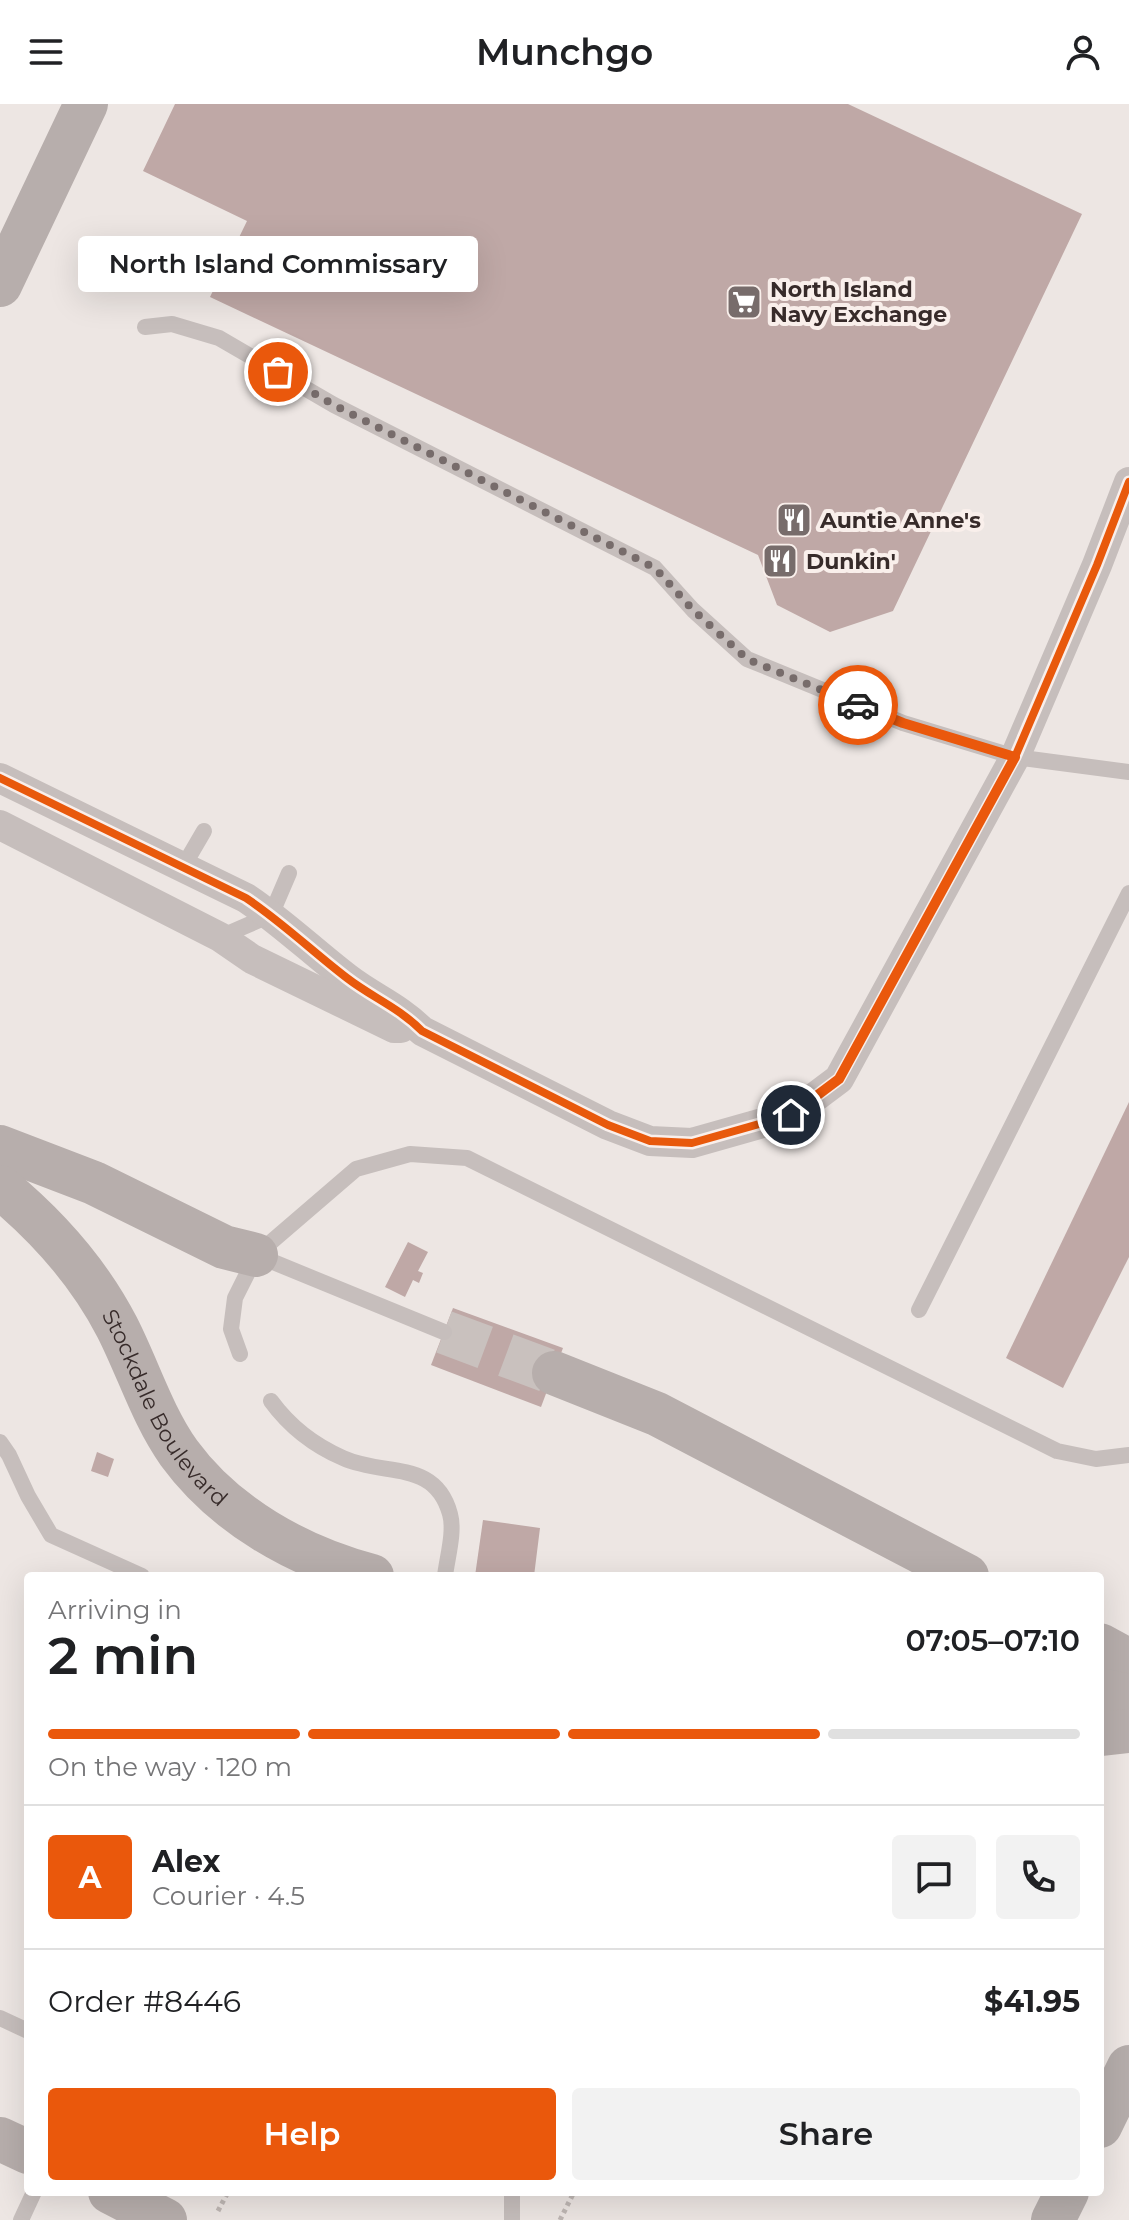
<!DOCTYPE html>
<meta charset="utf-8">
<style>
:root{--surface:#fff;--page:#f2f2f2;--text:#202124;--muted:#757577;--line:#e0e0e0;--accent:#ea580c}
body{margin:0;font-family:Montserrat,sans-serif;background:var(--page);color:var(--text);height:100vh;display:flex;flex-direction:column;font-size:30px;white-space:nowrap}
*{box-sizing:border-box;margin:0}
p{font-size:26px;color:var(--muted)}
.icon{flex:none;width:44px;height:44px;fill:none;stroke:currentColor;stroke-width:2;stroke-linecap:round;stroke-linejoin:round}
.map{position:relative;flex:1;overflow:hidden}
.details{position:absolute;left:24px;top:1468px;width:1080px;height:624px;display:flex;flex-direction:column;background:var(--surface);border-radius:8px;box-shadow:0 8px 32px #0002}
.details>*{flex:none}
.pin{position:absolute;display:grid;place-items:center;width:68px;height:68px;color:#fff;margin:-34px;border:4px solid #fff;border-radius:50%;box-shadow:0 2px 8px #0007}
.courier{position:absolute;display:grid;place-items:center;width:80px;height:80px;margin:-40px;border:6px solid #ea580c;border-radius:50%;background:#fff;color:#222;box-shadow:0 2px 10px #0007}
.bubble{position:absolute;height:56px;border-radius:8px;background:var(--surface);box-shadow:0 8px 32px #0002;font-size:26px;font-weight:600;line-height:56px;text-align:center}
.overview em{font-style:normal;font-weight:600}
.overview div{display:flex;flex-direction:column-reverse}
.overview{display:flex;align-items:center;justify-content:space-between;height:136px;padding:0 24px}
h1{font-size:52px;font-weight:600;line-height:60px}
.bar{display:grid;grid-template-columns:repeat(4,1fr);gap:12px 8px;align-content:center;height:96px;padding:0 24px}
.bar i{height:10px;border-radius:6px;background:var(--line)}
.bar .selected{background:var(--accent)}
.bar p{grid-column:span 4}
.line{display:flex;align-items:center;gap:20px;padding:0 24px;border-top:2px solid var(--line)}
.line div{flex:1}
.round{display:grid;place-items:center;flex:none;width:84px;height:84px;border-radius:8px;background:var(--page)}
.action{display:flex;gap:16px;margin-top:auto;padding:16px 24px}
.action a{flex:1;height:92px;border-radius:8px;background:var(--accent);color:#fff;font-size:32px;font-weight:600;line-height:92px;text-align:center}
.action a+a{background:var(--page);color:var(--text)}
header{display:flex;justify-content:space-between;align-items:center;height:104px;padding:0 24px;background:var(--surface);font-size:36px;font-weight:600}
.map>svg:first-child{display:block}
</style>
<header><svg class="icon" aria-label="menu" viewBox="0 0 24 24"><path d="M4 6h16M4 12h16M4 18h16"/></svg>Munchgo<svg class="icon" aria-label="person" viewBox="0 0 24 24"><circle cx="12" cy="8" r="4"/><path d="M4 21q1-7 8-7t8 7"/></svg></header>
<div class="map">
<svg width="1129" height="2116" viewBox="0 0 1129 2116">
<rect width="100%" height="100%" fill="#ede6e3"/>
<g fill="#bfa8a6">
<path d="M175 0H848L1082 110 893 507 830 528 777 501 758 451 210 193 247 117 143 67Z"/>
<path d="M1129 998V1153L1063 1284 1006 1254Z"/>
<path d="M408 1138 428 1148 418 1167 423 1169 419 1179 413 1176 405 1193 385 1183Z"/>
<path d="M453 1204 563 1244 541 1303 431 1261Z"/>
<path d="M97 1348 114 1355 108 1373 91 1367Z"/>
<path d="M483 1416 540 1424 534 1472H475Z"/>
</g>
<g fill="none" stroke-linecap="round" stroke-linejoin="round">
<path stroke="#c9c1be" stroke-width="44" stroke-dasharray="44 22" stroke-linecap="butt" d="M444 1228 554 1269"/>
<g stroke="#bfb7b4" stroke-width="5" stroke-dasharray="4 4" stroke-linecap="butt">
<path d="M218 2107 228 2088"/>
<path d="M560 2116 574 2088"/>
</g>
<g stroke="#c6bebc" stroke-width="16">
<path d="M145 223 172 220 219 234 334 301 655 464 693 506 747 555 903 619 1015 653 1129 668"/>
<path d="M183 763 204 727"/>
<path d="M220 833 271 811 289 769"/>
<path d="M919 1206 1129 789"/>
<path d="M444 1228 256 1151 356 1065 410 1050 467 1054 1057 1347 1096 1355 1129 1351"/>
<path d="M240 1250 231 1225 235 1194 255 1154"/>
<path d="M271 1297C290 1323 313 1341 343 1354 385 1373 435 1355 450 1410 455 1428 447 1454 445 1472"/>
<path d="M0 1338 9 1351 28 1392 51 1431 142 1472"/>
<path d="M0 1914 28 1927"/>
<path d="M512 2088V2116"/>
<path d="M21 2116 34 2088"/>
</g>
<g stroke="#c6bebc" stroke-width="30">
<path d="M0 674 246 794C282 818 313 848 347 874 373 894 398 903 422 927L608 1021 650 1037 692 1039 791 1011 839 975 1015 653 1097 461 1129 378"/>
<path d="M0 721 220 833 252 855 394 924H401"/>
</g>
<g stroke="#b7aeac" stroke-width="44">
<path d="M0 181 86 0"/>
<path d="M0 1043 94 1079 224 1143 256 1151"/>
<path id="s1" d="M0 1083C46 1121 89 1169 117 1223 138 1264 152 1311 179 1349 225 1412 299 1453 372 1472"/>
<path d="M554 1269 657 1310 967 1472"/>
<path d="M1100 1541 1129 1557"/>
<path d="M1100 1586 1129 1592"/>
<path d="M1100 1630 1129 1627"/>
<path d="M0 2035 28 2048"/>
<path d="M110 2088 165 2116"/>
</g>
<g stroke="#b5adab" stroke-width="44">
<path d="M1100 2022 1129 1963"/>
<path d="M1053 2116 1067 2088"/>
</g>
<defs>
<path id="cycleway" d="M0 674 246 794C282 818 313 848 347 874 373 894 398 903 422 927L608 1021 650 1037 692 1039 791 1011 839 975 1015 653 1097 461 1129 378"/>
</defs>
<use href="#cycleway" stroke="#f9efeb" stroke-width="13"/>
<use href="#cycleway" stroke="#e8590c" stroke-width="8"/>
</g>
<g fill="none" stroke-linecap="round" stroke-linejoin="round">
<path stroke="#776c6b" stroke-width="8" stroke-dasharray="0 14.4" d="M278 268 334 301 655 464 693 506 747 555 858 601"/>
<path stroke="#ea580c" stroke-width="10" d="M791 1011 839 975 1015 653 903 619 858 601"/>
</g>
<defs>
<symbol id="supermarket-square" viewBox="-11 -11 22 22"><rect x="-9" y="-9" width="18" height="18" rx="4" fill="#776c6b" stroke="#f9efeb"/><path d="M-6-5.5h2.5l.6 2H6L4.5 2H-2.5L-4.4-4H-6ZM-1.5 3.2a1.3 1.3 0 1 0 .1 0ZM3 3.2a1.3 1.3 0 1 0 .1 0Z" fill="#fff"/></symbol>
<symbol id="restaurant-square" viewBox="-11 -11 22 22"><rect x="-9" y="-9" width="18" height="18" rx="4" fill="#776c6b" stroke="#f9efeb"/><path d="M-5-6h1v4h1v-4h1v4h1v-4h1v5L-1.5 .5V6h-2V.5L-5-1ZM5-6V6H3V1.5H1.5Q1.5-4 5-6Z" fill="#fff"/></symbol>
</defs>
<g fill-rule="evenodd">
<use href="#supermarket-square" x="724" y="178" width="40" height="40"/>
<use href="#restaurant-square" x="774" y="396" width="40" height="40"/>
<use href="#restaurant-square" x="760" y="437" width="40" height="40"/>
</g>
<g text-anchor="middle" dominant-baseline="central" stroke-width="8" stroke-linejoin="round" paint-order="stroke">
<g font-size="22" font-weight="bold" fill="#372b2a" stroke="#f9efeb" text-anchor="start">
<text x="770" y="185">North Island<tspan x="770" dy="25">Navy Exchange</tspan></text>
<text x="820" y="416">Auntie Anne's</text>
<text x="806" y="457">Dunkin'</text>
</g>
<g font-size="22" fill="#372b2a" stroke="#f9efeb">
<text stroke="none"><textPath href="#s1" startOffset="278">Stockdale Boulevard</textPath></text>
</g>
</g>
</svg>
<div class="pin" style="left:278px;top:268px;background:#ea580c"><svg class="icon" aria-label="bag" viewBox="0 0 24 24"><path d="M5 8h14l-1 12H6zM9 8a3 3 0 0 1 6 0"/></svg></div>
<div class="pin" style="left:791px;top:1011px;background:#1f2937"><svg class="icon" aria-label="home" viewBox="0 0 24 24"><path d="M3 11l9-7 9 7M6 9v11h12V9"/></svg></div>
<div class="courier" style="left:858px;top:601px"><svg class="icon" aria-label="car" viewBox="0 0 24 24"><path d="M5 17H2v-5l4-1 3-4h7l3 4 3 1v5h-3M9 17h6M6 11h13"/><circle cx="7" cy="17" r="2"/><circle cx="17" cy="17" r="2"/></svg></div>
<div class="bubble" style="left:78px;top:132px;width:400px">North Island Commissary</div>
<section class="details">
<div class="overview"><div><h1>2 min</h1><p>Arriving in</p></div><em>07:05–07:10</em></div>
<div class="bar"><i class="selected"></i><i class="selected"></i><i class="selected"></i><i></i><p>On the way · 120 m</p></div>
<div class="line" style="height:144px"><b class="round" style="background:var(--accent);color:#fff">A</b><div><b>Alex</b><p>Courier · 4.5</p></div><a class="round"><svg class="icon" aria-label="chat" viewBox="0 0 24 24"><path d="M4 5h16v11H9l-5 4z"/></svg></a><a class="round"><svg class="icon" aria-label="phone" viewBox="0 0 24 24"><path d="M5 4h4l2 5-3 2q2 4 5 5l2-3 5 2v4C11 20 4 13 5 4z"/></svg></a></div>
<div class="line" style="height:104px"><div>Order #8446</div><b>$41.95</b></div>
<div class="action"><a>Help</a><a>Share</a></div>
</section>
</div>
